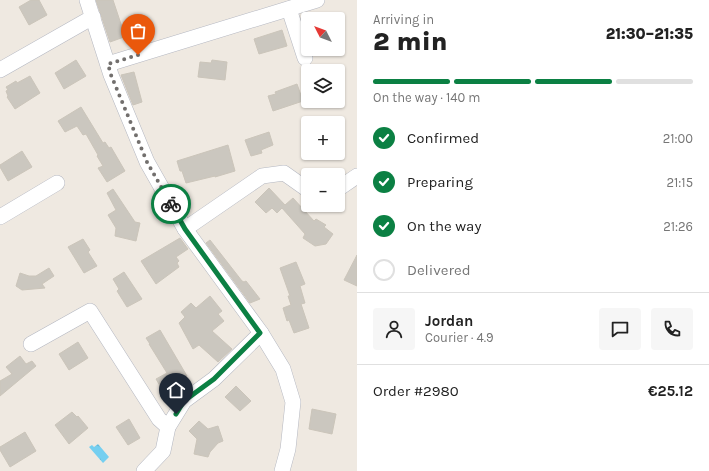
<!DOCTYPE html>
<meta charset="utf-8">
<style>
:root{--surface:#fff;--page:#f6f6f6;--text:#222;--muted:#767676;--line:#e0e0e0;--accent:#0b8043}
body{margin:0;font-family:Karla,sans-serif;background:var(--page);color:var(--text);height:100vh;display:flex;flex-direction:column;font-size:15px;white-space:nowrap}
*{box-sizing:border-box;margin:0}
p{font-size:13px;color:var(--muted)}
.icon{flex:none;width:22px;height:22px;fill:none;stroke:currentColor;stroke-width:2;stroke-linecap:round;stroke-linejoin:round}
.map{position:relative;flex:1;overflow:hidden}
.drawer{display:flex;flex-direction:column;background:var(--surface);width:352px}
.drawer>*{flex:none}
.needle{width:26px;rotate:312deg}
.buttons{position:absolute;left:301px;top:12px;display:grid;gap:8px}
.buttons a{display:grid;place-items:center;width:44px;height:44px;border-radius:4px;background:var(--surface);box-shadow:0 1px 3px #0004;font-size:20px}
.pin{position:absolute;display:grid;place-items:center;width:34px;height:34px;color:#fff;margin:-41px -17px;border-radius:50% 50% 50% 0;rotate:-45deg;box-shadow:0 0 4px #0007}
.pin .icon{rotate:45deg}
.courier{position:absolute;display:grid;place-items:center;width:40px;height:40px;margin:-20px;border:3px solid #0b8043;border-radius:50%;background:#fff;color:#222;box-shadow:0 1px 5px #0007}
.headline em{font-style:normal;font-weight:800}
.headline div{display:flex;flex-direction:column-reverse}
.headline{display:flex;align-items:center;justify-content:space-between;height:68px;padding:0 16px}
h1{font-size:26px;font-weight:800;line-height:30px}
.bar{display:grid;grid-template-columns:repeat(4,1fr);gap:6px 4px;align-content:center;height:48px;padding:0 16px}
.bar i{height:5px;border-radius:3px;background:var(--line)}
.bar .active{background:var(--accent)}
.bar p{grid-column:span 4}
.line{display:flex;align-items:center;gap:10px;padding:0 16px;border-top:1px solid var(--line)}
.line div{flex:1}
.round{display:grid;place-items:center;flex:none;width:42px;height:42px;border-radius:4px;background:var(--page)}
ol{padding:0 16px;list-style:none}
li{display:flex;align-items:center;gap:12px;height:44px}
li p{margin-inline-start:auto}
li .icon{padding:4px;border-radius:50%;background:var(--accent);color:#fff;stroke-width:4}
li:last-child{color:var(--muted)}
li i{width:22px;height:22px;border:2px solid var(--line);border-radius:50%}
main{display:flex;flex:1;min-height:0}
.map>svg:first-child{display:block}
</style>
<main>
<div class="map">
<svg width="357" height="471" viewBox="0 0 357 471">
<defs>
<pattern id="water-ripples" width="26" height="14" patternUnits="userSpaceOnUse"><rect width="26" height="14" fill="#75cff0"/><path d="M2 4q2-2 4 0t4 0M15 11q2-2 4 0t4 0" fill="none" stroke="#66b2ce"/></pattern>
</defs>
<rect width="100%" height="100%" fill="#efe9e1"/>
<path fill="url(#water-ripples)" d="M98 444 109 457 103 463 89 447 92 445 94 447Z"/>
<g fill="#cbc7bf" stroke="#cbc5ba">
<path d="M31 0H39L47 15 29 25 19 7Z"/>
<path d="M96 0H113L122 27 121 28 124 37 110 42Z"/>
<path d="M282 30 287 46 259 54 254 39Z"/>
<path d="M76 60 86 76 64 89 55 73Z"/>
<path d="M212 60 227 62 225 80 198 77 200 62 211 63Z"/>
<path d="M134 72 142 102 133 105 121 75Z"/>
<path d="M30 76 40 93 15 109 7 97 8 96 6 91 8 90 6 87 16 81 17 83Z"/>
<path d="M297 84 303 101 273 111 268 96 276 94 275 92Z"/>
<path d="M81 107 103 143 105 142 109 148 111 147 125 171 107 182 98 168 103 166 97 156 98 155 86 134 83 135 77 126 65 132 58 121Z"/>
<path d="M269 132 273 145 261 150 262 153 251 156 245 140Z"/>
<path d="M228 145 235 171 215 177V176L186 183 182 171H180L177 161Z"/>
<path d="M22 151 32 167 8 181 0 167V165Z"/>
<path d="M269 188 285 205 293 198 314 221 316 219 326 225 324 227 333 234 326 244 315 246 303 238 305 234 282 208 277 213 272 208 266 213 255 202Z"/>
<path d="M113 189 135 222 140 223 136 241 115 236 116 228 108 215 116 210 107 193Z"/>
<path d="M180 238 188 249 176 257 179 261 177 263 179 267 156 284 141 261Z"/>
<path d="M83 239 90 250 88 252 97 266 84 273 68 247Z"/>
<path d="M210 240 242 281 244 282 246 281 260 299 250 303 206 243Z"/>
<path d="M357 255V286L344 280Z"/>
<path d="M296 262 305 284 300 286 305 303 301 304 309 328 294 333 289 320 287 321 283 308 291 305 288 296H290L280 268Z"/>
<path d="M49 268 54 276 42 284 45 288 22 290 16 286 20 273 29 276H36Z"/>
<path d="M124 272 142 299 127 307 117 291 119 289 113 279Z"/>
<path d="M210 296 222 311 218 314 224 321 212 331 232 349 218 362 199 345 193 349 179 323 185 317 181 312 191 303 196 308Z"/>
<path d="M160 330 187 376 174 384 177 389 166 396 156 379 167 373 149 344H150L146 338Z"/>
<path d="M78 342 88 358 69 370 59 354Z"/>
<path d="M20 356 26 364 32 361 36 366 0 396V381L12 374 6 367Z"/>
<path d="M236 386 251 401 240 411 225 397Z"/>
<path d="M312 409 336 414 332 434 309 429Z"/>
<path d="M72 412 77 417 78 416 88 428 69 444 55 425Z"/>
<path d="M129 419 140 438 128 445 116 427Z"/>
<path d="M199 421 208 429 218 426 223 441 218 443 210 452 208 457 194 454 197 439 189 431Z"/>
<path d="M25 432 36 451 10 467 0 450V447Z"/>
</g>
<g fill="none" stroke-linecap="round" stroke-linejoin="round">
<defs>
<g id="street">
<path d="M87 0 111 75 147 162 185 229 261 333 283 369 293 402 288 449 282 471"/>
<path d="M289 9 305 58"/>
<path d="M108 64 317 0"/>
<path d="M0 70 93 17"/>
<path d="M338 189 357 176"/>
<path d="M0 217 57 183"/>
<path d="M185 229 262 176 284 173 308 190"/>
<path d="M31 344 90 311 159 419 168 427"/>
<path d="M144 471 163 451 168 427 184 401 214 379 261 333"/>
</g>
</defs>
<use href="#street" stroke="#b4b7c1" stroke-width="16"/>
<use href="#street" stroke="#fff" stroke-width="15"/>
</g>
<g fill="none" stroke-linecap="round" stroke-linejoin="round">
<path stroke="#726f6d" stroke-width="4" stroke-dasharray="0 7.2" d="M138 55 108 64 111 75 147 162 171 204"/>
<path stroke="#0b8043" stroke-width="5" d="M171 204 185 229 260 333 214 379 184 401 176 414"/>
</g>
</svg>
<div class="buttons">
<a><svg class="needle" viewBox="-14 -14 28 28"><path d="M0-13l5 13h-10z" fill="#e53935"/><path d="M0 13l5-13h-10z" fill="#767676"/></svg></a>
<a><svg class="icon" aria-label="layers" viewBox="0 0 24 24"><path d="M12 4l9 5-9 5-9-5zM3 14l9 5 9-5"/></svg></a>
<a>+</a>
<a>−</a>
</div>
<div class="pin" style="left:138px;top:55px;background:#ea580c"><svg class="icon" aria-label="bag" viewBox="0 0 24 24"><path d="M5 8h14l-1 12H6zM9 8a3 3 0 0 1 6 0"/></svg></div>
<div class="pin" style="left:176px;top:414px;background:#1f2937"><svg class="icon" aria-label="home" viewBox="0 0 24 24"><path d="M3 11l9-7 9 7M6 9v11h12V9"/></svg></div>
<div class="courier" style="left:171px;top:204px"><svg class="icon" aria-label="bike" viewBox="0 0 24 24"><circle cx="6" cy="16" r="4"/><circle cx="18" cy="16" r="4"/><path d="M6 16l4-8h5l3 8M10 8l3 8H6M13 5h3"/></svg></div>
</div>
<section class="drawer">
<div class="headline"><div><h1>2 min</h1><p>Arriving in</p></div><em>21:30–21:35</em></div>
<div class="bar"><i class="active"></i><i class="active"></i><i class="active"></i><i></i><p>On the way · 140 m</p></div>
<ol>
<li><svg class="icon" aria-label="check" viewBox="0 0 24 24"><path d="M5 12l5 5 9-10"/></svg>Confirmed<p>21:00</p></li>
<li><svg class="icon" aria-label="check" viewBox="0 0 24 24"><path d="M5 12l5 5 9-10"/></svg>Preparing<p>21:15</p></li>
<li><svg class="icon" aria-label="check" viewBox="0 0 24 24"><path d="M5 12l5 5 9-10"/></svg>On the way<p>21:26</p></li>
<li><i></i>Delivered</li>
</ol>
<div class="line" style="height:72px"><a class="round"><svg class="icon" aria-label="person" viewBox="0 0 24 24"><circle cx="12" cy="8" r="4"/><path d="M4 21q1-7 8-7t8 7"/></svg></a><div><b>Jordan</b><p>Courier · 4.9</p></div><a class="round"><svg class="icon" aria-label="chat" viewBox="0 0 24 24"><path d="M4 5h16v11H9l-5 4z"/></svg></a><a class="round"><svg class="icon" aria-label="phone" viewBox="0 0 24 24"><path d="M5 4h4l2 5-3 2q2 4 5 5l2-3 5 2v4C11 20 4 13 5 4z"/></svg></a></div>
<div class="line" style="height:52px"><div>Order #2980</div><b>€25.12</b></div>
</section>
</main>
